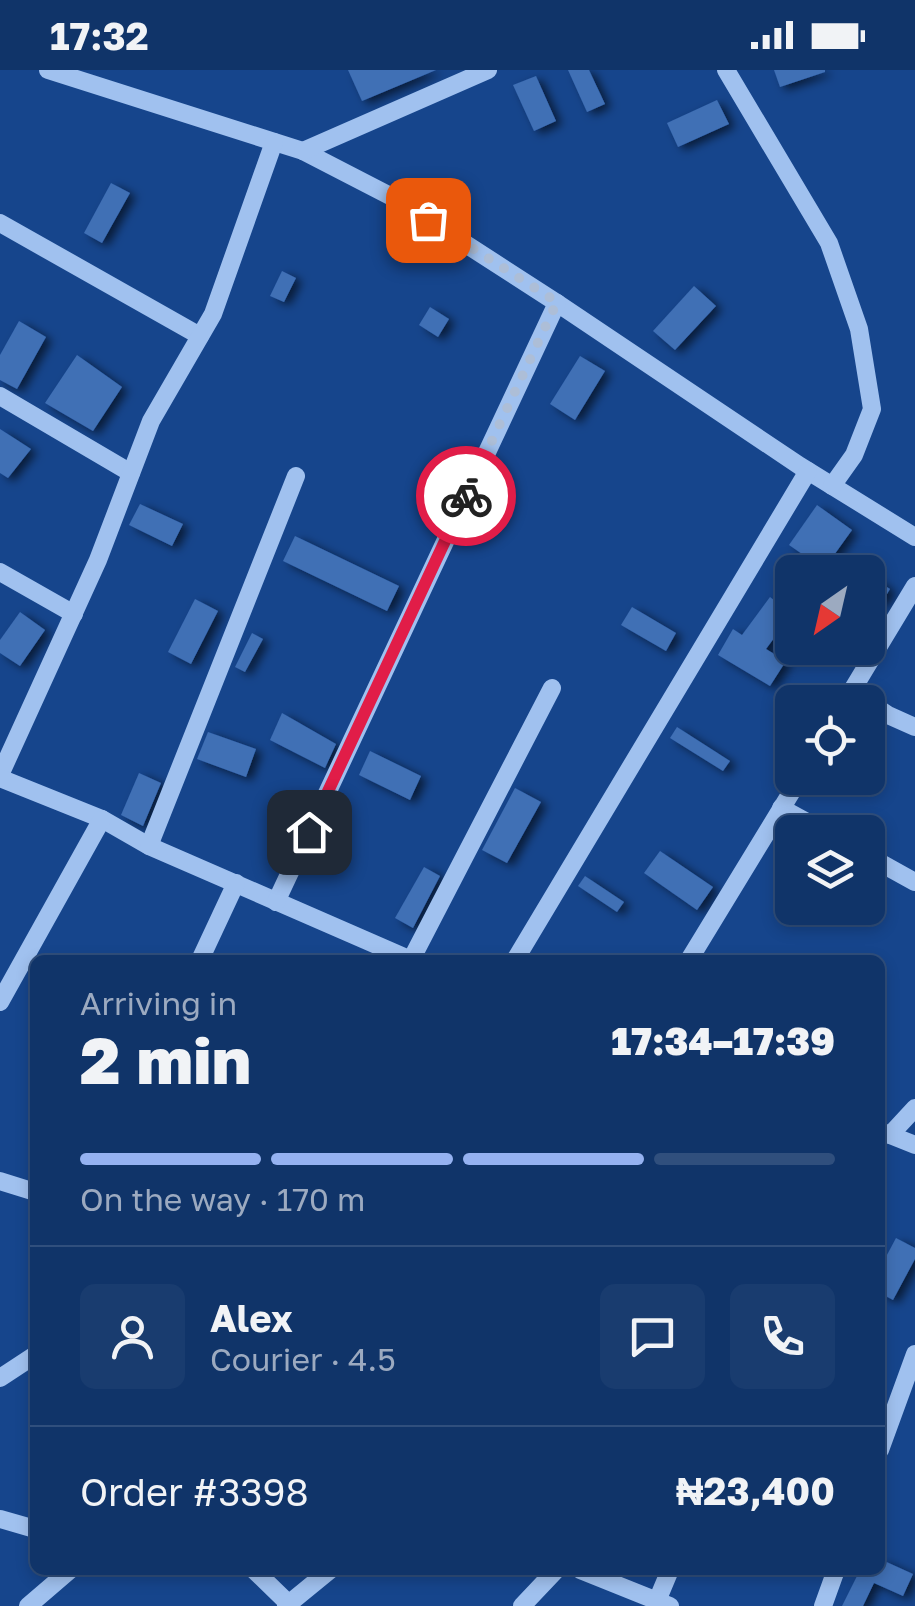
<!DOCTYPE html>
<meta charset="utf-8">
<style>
:root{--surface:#103469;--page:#193c6f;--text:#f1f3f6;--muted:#9caac0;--line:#304f7d;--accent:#95b2f1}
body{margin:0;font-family:"Golos Text",sans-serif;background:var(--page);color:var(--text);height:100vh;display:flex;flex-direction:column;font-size:38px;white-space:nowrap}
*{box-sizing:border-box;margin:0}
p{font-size:32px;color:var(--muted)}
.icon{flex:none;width:55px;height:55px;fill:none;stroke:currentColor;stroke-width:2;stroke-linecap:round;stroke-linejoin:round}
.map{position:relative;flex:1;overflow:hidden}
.sheet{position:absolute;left:30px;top:885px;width:855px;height:620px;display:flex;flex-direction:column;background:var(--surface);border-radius:15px;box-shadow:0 5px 15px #0003,0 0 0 2px var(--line)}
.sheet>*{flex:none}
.needle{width:65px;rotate:214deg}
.controls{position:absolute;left:775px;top:485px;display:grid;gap:20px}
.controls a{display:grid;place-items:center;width:110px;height:110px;border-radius:15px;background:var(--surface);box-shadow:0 5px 15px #0003,0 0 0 2px var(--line);font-size:50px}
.pin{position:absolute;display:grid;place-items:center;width:85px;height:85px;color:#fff;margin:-42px;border-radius:20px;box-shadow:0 5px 15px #0006}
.courier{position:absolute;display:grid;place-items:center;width:100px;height:100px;margin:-50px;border:8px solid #e11d48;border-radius:50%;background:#fff;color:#222;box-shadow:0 2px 12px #0007}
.overview em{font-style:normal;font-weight:800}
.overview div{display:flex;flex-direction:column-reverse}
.overview{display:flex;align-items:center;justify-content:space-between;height:170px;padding:0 50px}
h1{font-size:65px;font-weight:800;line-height:75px}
.bar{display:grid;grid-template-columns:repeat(4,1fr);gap:15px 10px;align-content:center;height:120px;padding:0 50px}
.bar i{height:12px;border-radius:8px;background:var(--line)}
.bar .current{background:var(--accent)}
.bar p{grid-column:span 4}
.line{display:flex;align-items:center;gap:25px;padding:0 50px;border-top:2px solid var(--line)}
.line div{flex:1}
.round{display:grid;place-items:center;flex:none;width:105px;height:105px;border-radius:15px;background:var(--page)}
.status{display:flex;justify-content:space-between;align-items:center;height:70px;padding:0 50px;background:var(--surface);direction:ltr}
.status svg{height:28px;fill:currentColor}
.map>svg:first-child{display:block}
</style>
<div class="status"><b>17:32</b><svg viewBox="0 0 49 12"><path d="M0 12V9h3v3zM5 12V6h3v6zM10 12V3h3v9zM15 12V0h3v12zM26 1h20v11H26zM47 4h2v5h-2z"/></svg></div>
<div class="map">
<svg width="915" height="1536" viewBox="0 0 915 1536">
<defs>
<filter id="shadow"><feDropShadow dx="6" dy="3.5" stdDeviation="5" flood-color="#0009"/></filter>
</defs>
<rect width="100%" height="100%" fill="#16458c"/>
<g fill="#3f6fb5" filter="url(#shadow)">
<path d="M348 0H436L362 31Z"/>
<path d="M568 0H589L605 34 587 42Z"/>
<path d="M774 0H825V2L780 17Z"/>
<path d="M536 6 556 51 534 61 513 15Z"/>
<path d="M717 30 729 54 678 77 667 53Z"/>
<path d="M111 113 130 123 102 173 84 163Z"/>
<path d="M282 201 296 208 284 232 270 226Z"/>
<path d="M694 216 716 236 675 280 653 261Z"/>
<path d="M430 237 449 249 438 267 419 255Z"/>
<path d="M19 251 46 267 17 319 0 310V285Z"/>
<path d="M77 285 122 317 93 361 45 333Z"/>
<path d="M580 286 605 301 575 350 550 334Z"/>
<path d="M0 359 31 379 8 408 0 403Z"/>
<path d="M140 434 183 454 172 476 129 455Z"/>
<path d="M817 435 852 460 824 499 789 475Z"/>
<path d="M295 466 399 516 387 541 283 491Z"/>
<path d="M868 505 890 519 881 534 868 526Z"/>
<path d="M770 527 792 544 766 579 786 591 770 616 718 585 733 559 742 565Z"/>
<path d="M195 529 218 541 191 594 168 582Z"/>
<path d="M632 537 676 563 666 581 621 555Z"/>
<path d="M20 542 45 560 20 596 0 583V570Z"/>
<path d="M252 563 263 569 245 602 235 597Z"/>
<path d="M282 643 336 674 325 698 270 670Z"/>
<path d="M677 657 730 691 723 701 670 668Z"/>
<path d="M208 662 256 679 246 707 197 689Z"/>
<path d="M370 681 421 706 410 730 359 705Z"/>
<path d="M139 703 161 713 143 756 121 745Z"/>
<path d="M515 718 541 732 507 793 482 780Z"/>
<path d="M660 781 713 817 697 840 644 803Z"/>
<path d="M424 797 440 806 413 858 395 848Z"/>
<path d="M585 806 624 832 617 842 578 816Z"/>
<path d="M896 1168 915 1178V1189L893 1230 880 1223V1198Z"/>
<path d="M880 1489 913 1504 903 1526 874 1513 863 1536H842L860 1500H880Z"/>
</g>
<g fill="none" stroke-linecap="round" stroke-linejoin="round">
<g stroke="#a0c1ef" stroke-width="18">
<path d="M48 0 303 81 396 129 557 233 800 396 915 467"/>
<path d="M726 0 829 173 859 259 872 339 854 385 832 416"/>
<path d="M303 81 488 0"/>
<path d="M0 153 200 266"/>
<path d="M0 326 131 403"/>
<path d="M0 502 74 544"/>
<path d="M852 621 888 645 915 657"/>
<path d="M845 632 915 516"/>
<path d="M0 705 98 490 151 351 213 244 274 72"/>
<path d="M0 708 102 749 149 776 411 890 552 618"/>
<path d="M781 738 825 762"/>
<path d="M149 776 296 406"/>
<path d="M868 786 915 812"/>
<path d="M276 832 557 233"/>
<path d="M200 890 236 813"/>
<path d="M515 890 808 401"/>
<path d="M689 890 800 708"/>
<path d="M0 932 102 749"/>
<path d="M880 1061 915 1075"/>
<path d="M890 1065 915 1038"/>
<path d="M0 1111 35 1122"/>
<path d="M0 1308 35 1285"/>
<path d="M880 1380 915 1284"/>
<path d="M0 1449 35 1459"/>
<path d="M254 1500 289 1534"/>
<path d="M580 1500 670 1536"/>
<path d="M657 1531 670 1500"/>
<path d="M28 1536 70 1500"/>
<path d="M286 1536 330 1500"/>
<path d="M522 1536 556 1500"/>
<path d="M823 1536 836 1500"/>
</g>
</g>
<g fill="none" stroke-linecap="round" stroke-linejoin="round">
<path stroke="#adbed7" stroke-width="10" stroke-dasharray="0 18" d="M428 150 557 232 466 426"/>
<path stroke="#e11d48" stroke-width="12" d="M309 762 466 426"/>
</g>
</svg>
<div class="controls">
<a><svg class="needle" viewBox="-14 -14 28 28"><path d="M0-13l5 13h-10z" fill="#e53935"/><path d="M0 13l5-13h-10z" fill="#9caac0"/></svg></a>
<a><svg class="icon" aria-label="locate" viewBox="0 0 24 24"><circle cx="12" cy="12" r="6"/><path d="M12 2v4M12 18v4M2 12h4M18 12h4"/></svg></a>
<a><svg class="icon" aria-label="layers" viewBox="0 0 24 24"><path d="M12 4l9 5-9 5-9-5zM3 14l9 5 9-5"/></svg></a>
</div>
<div class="pin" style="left:428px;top:150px;background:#ea580c"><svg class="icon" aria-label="bag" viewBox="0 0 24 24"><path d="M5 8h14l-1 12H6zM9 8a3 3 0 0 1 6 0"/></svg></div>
<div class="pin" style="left:309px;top:762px;background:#1f2937"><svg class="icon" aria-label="home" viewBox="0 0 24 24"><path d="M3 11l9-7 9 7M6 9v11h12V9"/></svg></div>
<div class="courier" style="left:466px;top:426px"><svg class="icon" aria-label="bike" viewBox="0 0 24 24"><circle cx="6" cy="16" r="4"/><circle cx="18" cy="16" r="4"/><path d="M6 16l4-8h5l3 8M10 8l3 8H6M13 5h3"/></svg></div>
<section class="sheet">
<div class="overview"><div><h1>2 min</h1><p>Arriving in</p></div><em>17:34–17:39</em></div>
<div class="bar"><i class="current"></i><i class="current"></i><i class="current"></i><i></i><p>On the way · 170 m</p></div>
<div class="line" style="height:180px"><a class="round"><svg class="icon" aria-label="person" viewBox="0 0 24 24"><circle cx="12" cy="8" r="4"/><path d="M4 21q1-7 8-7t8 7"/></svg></a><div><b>Alex</b><p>Courier · 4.5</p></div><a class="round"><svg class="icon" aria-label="chat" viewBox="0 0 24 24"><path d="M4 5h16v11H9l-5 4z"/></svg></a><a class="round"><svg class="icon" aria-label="phone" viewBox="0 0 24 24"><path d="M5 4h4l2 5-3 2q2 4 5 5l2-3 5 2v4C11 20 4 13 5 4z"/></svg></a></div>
<div class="line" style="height:130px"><div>Order #3398</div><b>₦23,400</b></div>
</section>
</div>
